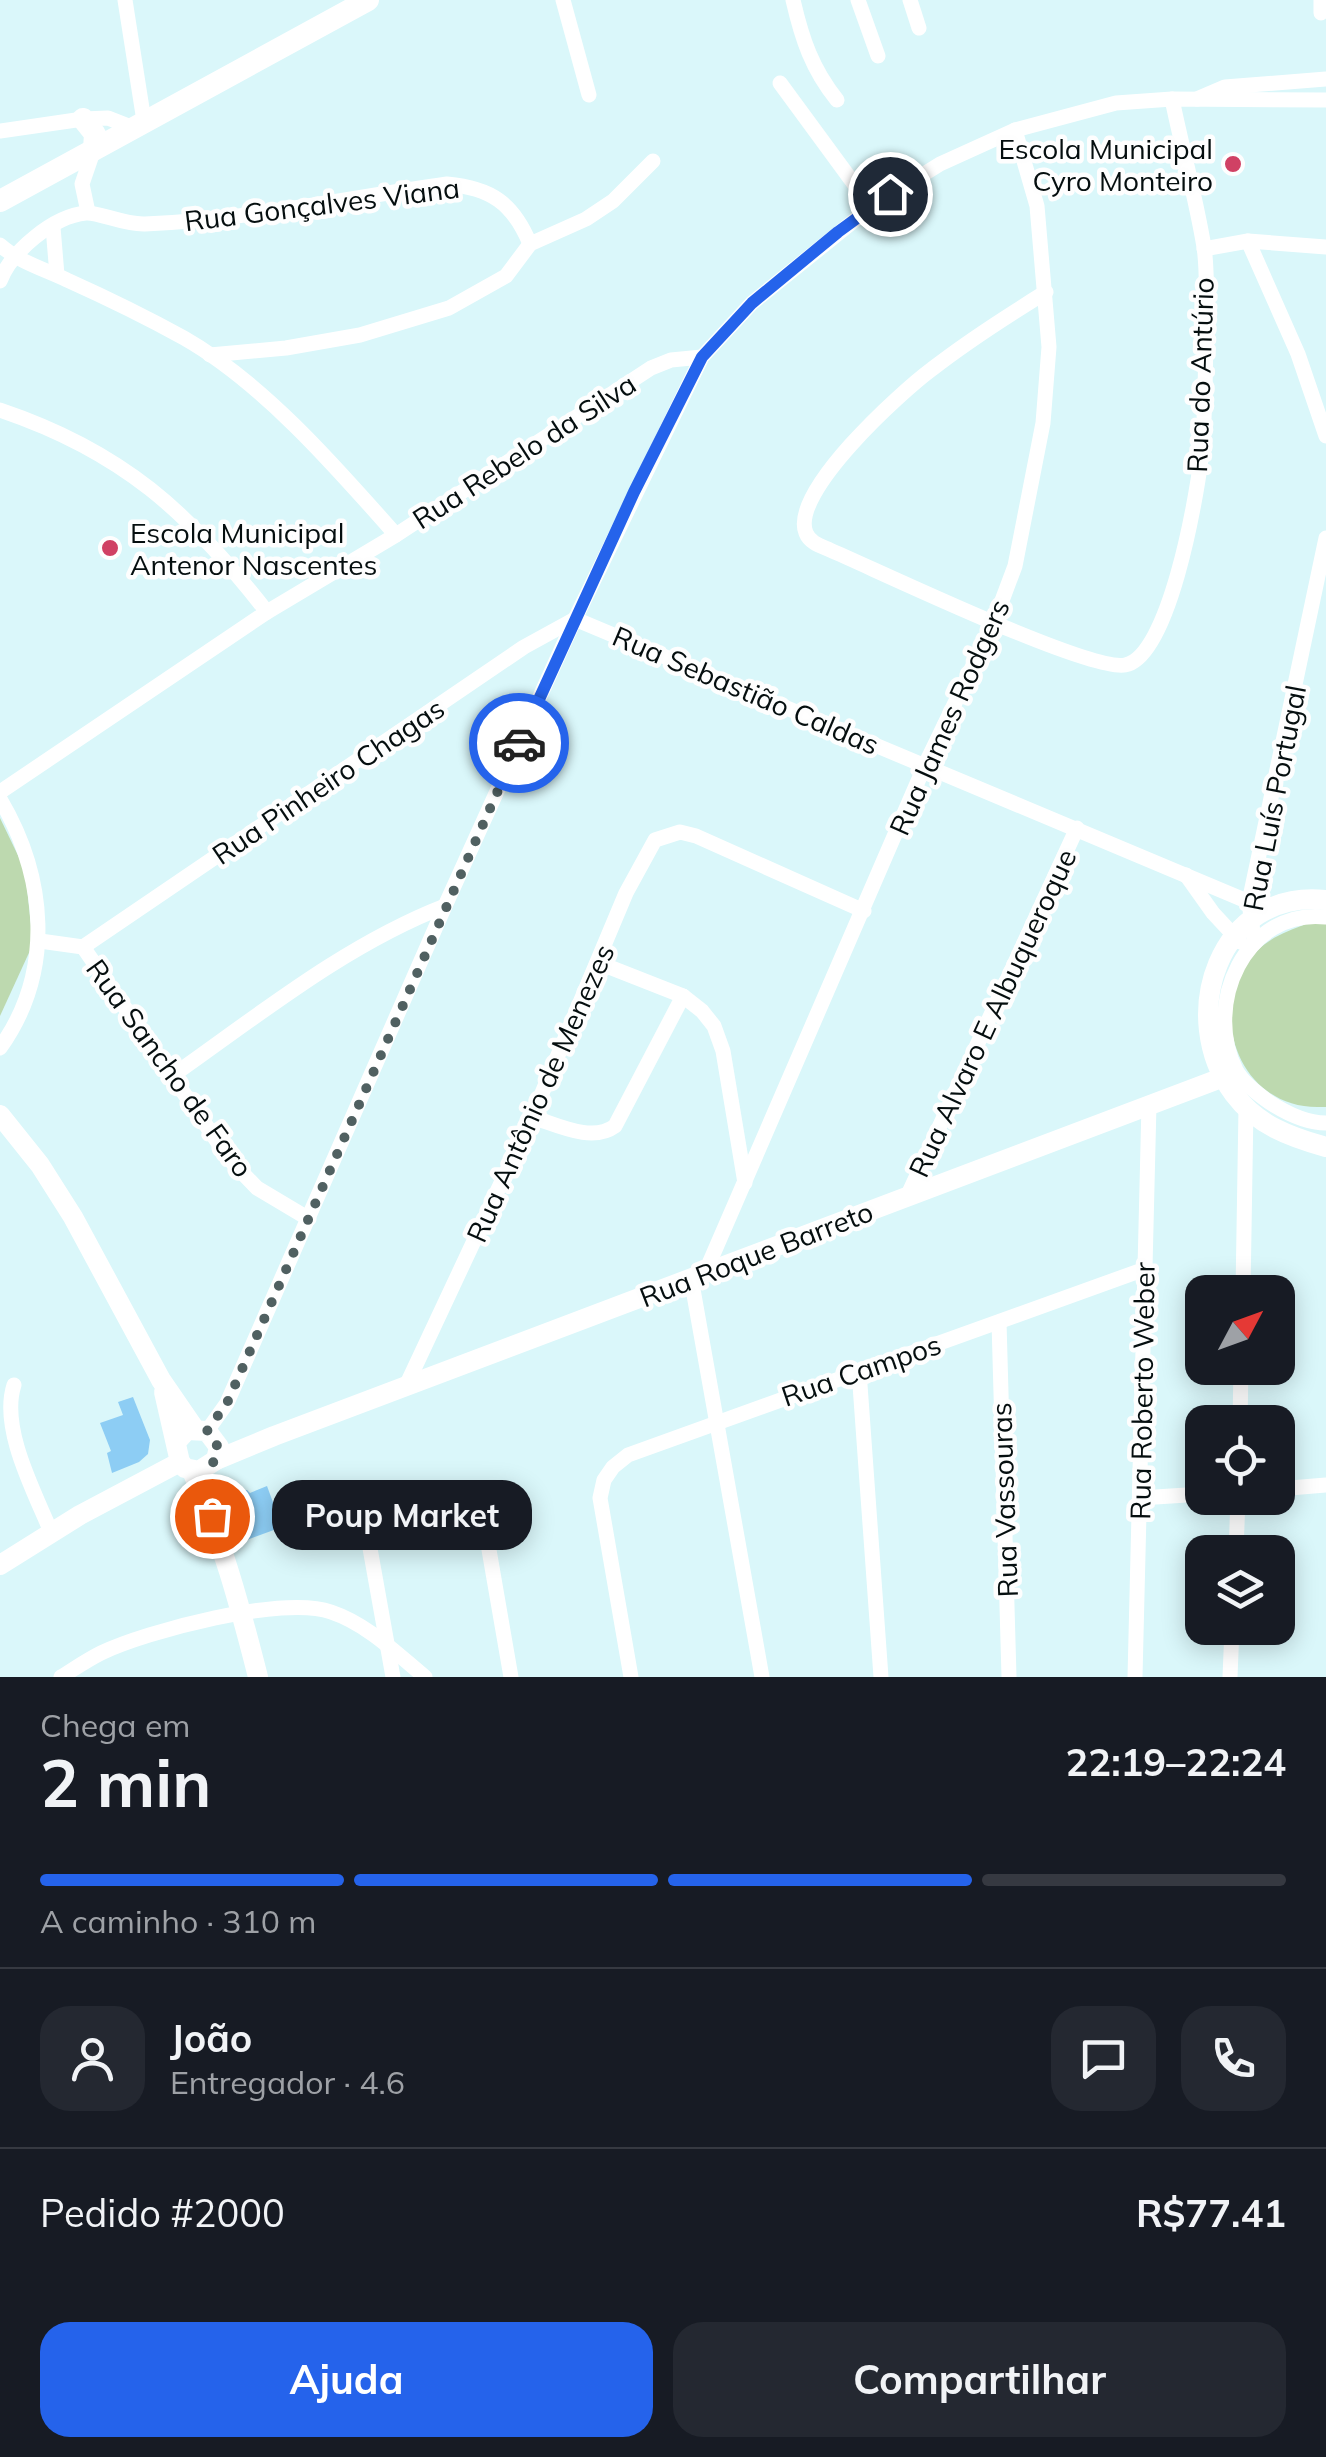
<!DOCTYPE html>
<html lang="pt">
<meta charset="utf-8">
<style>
:root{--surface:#171b24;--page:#242831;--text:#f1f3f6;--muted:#9ea1a6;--line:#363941;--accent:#2563eb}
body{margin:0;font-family:Mulish,sans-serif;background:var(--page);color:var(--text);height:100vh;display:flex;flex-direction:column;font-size:38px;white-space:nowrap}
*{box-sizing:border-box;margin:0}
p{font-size:32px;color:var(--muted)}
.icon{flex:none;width:55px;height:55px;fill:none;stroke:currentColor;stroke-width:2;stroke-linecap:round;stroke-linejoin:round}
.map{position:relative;height:1677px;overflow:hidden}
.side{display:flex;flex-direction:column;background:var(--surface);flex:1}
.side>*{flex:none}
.needle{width:65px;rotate:49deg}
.tools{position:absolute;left:1185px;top:1275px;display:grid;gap:20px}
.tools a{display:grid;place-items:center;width:110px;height:110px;border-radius:20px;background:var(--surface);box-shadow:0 5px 25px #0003;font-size:50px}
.pin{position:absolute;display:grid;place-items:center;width:85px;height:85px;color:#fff;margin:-42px;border:5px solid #fff;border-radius:50%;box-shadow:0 2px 10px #0007}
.courier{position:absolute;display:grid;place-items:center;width:100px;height:100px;margin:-50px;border:8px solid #2563eb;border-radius:50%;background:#fff;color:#222;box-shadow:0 2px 12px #0007}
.bubble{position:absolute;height:70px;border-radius:30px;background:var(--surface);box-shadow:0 5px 25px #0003;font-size:32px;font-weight:700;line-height:70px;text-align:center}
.overview em{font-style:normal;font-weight:700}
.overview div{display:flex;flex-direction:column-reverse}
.overview{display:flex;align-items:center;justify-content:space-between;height:170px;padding:0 40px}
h1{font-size:65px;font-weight:700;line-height:75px}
.bar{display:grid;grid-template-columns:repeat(4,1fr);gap:15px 10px;align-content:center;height:120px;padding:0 40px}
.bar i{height:12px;border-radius:8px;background:var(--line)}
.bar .on{background:var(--accent)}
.bar p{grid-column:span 4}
.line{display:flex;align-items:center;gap:25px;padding:0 40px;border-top:2px solid var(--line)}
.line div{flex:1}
.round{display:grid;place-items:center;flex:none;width:105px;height:105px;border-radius:30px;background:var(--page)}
.button{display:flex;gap:20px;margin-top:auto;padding:20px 40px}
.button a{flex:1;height:115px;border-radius:30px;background:var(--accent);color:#fff;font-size:40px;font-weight:700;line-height:115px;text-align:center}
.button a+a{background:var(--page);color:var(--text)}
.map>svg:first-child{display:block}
</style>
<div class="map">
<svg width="1326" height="1677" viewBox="0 0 1326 1677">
<rect width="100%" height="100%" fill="#daf7fa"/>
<g fill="#bdd9af">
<path d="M0 818 25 870 33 944 0 1016Z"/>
<path d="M1306 924H1326V1107H1322C1237 1111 1202 1005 1258 950 1271 937 1290 930 1306 924Z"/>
</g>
<g fill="#8dcdf4">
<path d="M133 1397 150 1440 148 1454 139 1462 112 1473 107 1453 111 1451 100 1423 123 1415 118 1402Z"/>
<path d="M267 1486 282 1527 244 1541 225 1496 247 1490 250 1493Z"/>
</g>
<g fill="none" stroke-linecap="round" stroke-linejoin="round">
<g stroke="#fff" stroke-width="15">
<path d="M125 0 144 121"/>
<path d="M563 0 589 95"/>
<path d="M793 0C802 39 812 69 837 100"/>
<path d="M858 0 878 56"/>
<path d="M910 0 919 28"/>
<path d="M1321 0V13"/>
<path d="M780 83 871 207"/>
<path d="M1197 99 1225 87 1326 79"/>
<path d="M0 131 83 119 108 118 131 127"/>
<path d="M88 212 82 184 94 149"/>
<path d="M53 227 57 275"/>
<path d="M1248 241 1298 354 1326 436"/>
<path d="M0 245C19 262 44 269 67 280 107 298 146 317 184 338 263 383 336 467 396 535"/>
<path d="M1204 249 1248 241 1326 247"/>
<path d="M0 281C11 252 53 216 86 213 98 212 125 225 145 224 246 220 347 198 447 184 491 188 513 203 530 244"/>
<path d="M1046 292C1007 316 968 341 932 369 901 392 789 493 806 533 810 543 821 546 830 550 877 570 1089 672 1125 665 1169 657 1196 500 1201 459 1206 417 1205 373 1206 331 1206 303 1208 274 1204 247 1196 198 1182 148 1172 99"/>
<path d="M210 355 286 348 360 335 449 308 506 276 530 244 586 219 613 201 653 161"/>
<path d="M0 410C122 451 189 512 267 612"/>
<path d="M0 792 267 612 396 535 651 368 671 360 702 357"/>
<path d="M0 799C46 877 55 971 0 1048"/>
<path d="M1186 875 1213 913 1240 942"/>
<path d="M1326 917C1245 908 1203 1005 1236 1070 1243 1083 1258 1094 1269 1102 1286 1113 1306 1123 1326 1123"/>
<path d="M1254 940 1249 902 1326 538"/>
<path d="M40 941 83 947"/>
<path d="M83 947 524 647 575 619 1249 902"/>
<path d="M83 947 230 1160 257 1188 309 1219"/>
<path d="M599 963 683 996 702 1011 714 1026 723 1051 745 1183"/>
<path d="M172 1076C259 1015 345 945 445 906"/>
<path d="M532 1117C558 1125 592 1143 615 1126L683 996"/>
<path d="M907 1197 1077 828"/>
<path d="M705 1273 925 765 994 622 1015 566 1043 423 1049 347 1037 206 1015 130"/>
<path d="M691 1278 762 1677"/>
<path d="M1243 1292 1246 1108"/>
<path d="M999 1322 1009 1677"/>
<path d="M859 1371 881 1677"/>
<path d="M14 1385C0 1428 34 1491 51 1532"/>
<path d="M406 1386 532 1117 626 893 655 840 680 832 696 836 864 911"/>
<path d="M1240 1422 1241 1368"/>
<path d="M207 1431 227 1403 445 906 575 619 702 357 752 303 871 207 940 164 1015 130 1116 103 1172 99 1326 100"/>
<path d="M1278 1489 1326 1485"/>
<path d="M479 1492 511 1677"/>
<path d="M1140 1498 1202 1494"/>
<path d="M366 1526 393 1677"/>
<path d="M1236 1552 1238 1498"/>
<path d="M61 1677C74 1669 87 1660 101 1653 147 1631 283 1595 331 1612 367 1624 396 1653 425 1677"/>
<path d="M631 1677 600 1498 604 1480 613 1467 628 1455 1145 1269"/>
<path d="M1135 1677 1149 1104"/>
<path d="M1230 1677 1232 1628"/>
</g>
<g stroke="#fff" stroke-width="20">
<path d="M1326 900C1219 888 1176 1017 1234 1094 1257 1125 1290 1137 1326 1147"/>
<path d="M0 1115 40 1165 73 1217 161 1380 194 1428"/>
<path d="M164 1392 180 1462 185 1468 199 1471 216 1460 219 1447 207 1431 187 1430 177 1441"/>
<path d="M216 1460 274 1436 1224 1077"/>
<path d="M192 1471C221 1537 240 1606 258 1677"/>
<path d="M0 1565 80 1515 180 1462"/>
</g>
<g stroke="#fff" stroke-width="22">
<path d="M83 119 95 134 94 149"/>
<path d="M0 201 368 0"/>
</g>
</g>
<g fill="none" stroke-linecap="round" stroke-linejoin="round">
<path stroke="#506061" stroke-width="10" stroke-dasharray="0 18" d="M212 1516V1466L218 1447 207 1431 227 1403 519 743"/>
<path stroke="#2563eb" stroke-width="12" d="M519 743 634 492 702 357 752 303 838 232 890 194"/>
</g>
<g fill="#d04164" stroke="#fefefe" stroke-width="4">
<circle cx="1233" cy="164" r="10"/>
<circle cx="110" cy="548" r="10"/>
</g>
<g text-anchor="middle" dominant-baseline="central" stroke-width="9" stroke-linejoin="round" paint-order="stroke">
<g font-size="28" fill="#050e0f" stroke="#fefefe" text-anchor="end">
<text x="1213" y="148">Escola Municipal<tspan x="1213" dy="32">Cyro Monteiro</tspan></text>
<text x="130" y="532" text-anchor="start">Escola Municipal<tspan x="130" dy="32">Antenor Nascentes</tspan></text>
</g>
<g font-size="28" fill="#050e0f" stroke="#fefefe">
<text transform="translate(322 204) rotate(-7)">Rua Gonçalves Viana</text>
<text transform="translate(1200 375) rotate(-88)">Rua do Antúrio</text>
<text transform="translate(524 451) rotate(-33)">Rua Rebelo da Silva</text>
<text transform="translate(746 690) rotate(23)">Rua Sebastião Caldas</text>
<text transform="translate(949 717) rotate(-66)">Rua James Rodgers</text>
<text transform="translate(328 781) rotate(-34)">Rua Pinheiro Chagas</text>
<text transform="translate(1274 798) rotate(-79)">Rua Luís Portugal</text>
<text transform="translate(992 1013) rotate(-65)">Rua Alvaro E Albuqueroque</text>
<text transform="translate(170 1068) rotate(54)">Rua Sancho de Faro</text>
<text transform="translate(540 1093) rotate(-66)">Rua Antônio de Menezes</text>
<text transform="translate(756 1254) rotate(-21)">Rua Roque Barreto</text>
<text transform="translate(861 1370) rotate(-19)">Rua Campos</text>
<text transform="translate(1142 1391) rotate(-89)">Rua Roberto Weber</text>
<text transform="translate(1004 1500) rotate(-92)">Rua Vassouras</text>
</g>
</g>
</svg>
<div class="tools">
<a><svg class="needle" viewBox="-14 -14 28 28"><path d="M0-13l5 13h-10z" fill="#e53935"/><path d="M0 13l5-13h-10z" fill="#9ea1a6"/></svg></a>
<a><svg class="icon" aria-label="locate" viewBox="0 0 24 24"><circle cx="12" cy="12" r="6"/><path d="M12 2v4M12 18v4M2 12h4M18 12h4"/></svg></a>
<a><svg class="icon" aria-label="layers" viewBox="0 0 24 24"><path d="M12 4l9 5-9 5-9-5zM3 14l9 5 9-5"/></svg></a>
</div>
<div class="pin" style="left:212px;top:1516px;background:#ea580c"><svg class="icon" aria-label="bag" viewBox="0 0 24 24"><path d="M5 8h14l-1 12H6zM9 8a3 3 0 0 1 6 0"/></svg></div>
<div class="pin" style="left:890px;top:194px;background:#1f2937"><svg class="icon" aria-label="home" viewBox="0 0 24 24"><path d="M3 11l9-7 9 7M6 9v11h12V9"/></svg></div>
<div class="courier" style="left:519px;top:743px"><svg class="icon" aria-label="car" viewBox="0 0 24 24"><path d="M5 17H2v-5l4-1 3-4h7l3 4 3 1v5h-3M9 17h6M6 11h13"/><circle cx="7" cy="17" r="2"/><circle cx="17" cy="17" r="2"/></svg></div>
<div class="bubble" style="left:272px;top:1480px;width:260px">Poup Market</div>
</div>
<section class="side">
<div class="overview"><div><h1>2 min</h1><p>Chega em</p></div><em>22:19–22:24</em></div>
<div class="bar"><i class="on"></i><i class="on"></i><i class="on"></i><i></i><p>A caminho · 310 m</p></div>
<div class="line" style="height:180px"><a class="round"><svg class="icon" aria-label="person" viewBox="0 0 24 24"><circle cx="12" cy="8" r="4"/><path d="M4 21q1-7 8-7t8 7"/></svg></a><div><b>João</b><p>Entregador · 4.6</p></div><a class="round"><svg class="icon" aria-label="chat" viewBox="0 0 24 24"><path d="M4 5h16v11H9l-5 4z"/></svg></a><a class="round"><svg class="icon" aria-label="phone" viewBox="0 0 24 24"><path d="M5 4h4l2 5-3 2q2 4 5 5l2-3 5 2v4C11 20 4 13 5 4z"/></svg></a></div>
<div class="line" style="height:130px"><div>Pedido #2000</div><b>R$77.41</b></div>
<div class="button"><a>Ajuda</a><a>Compartilhar</a></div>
</section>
